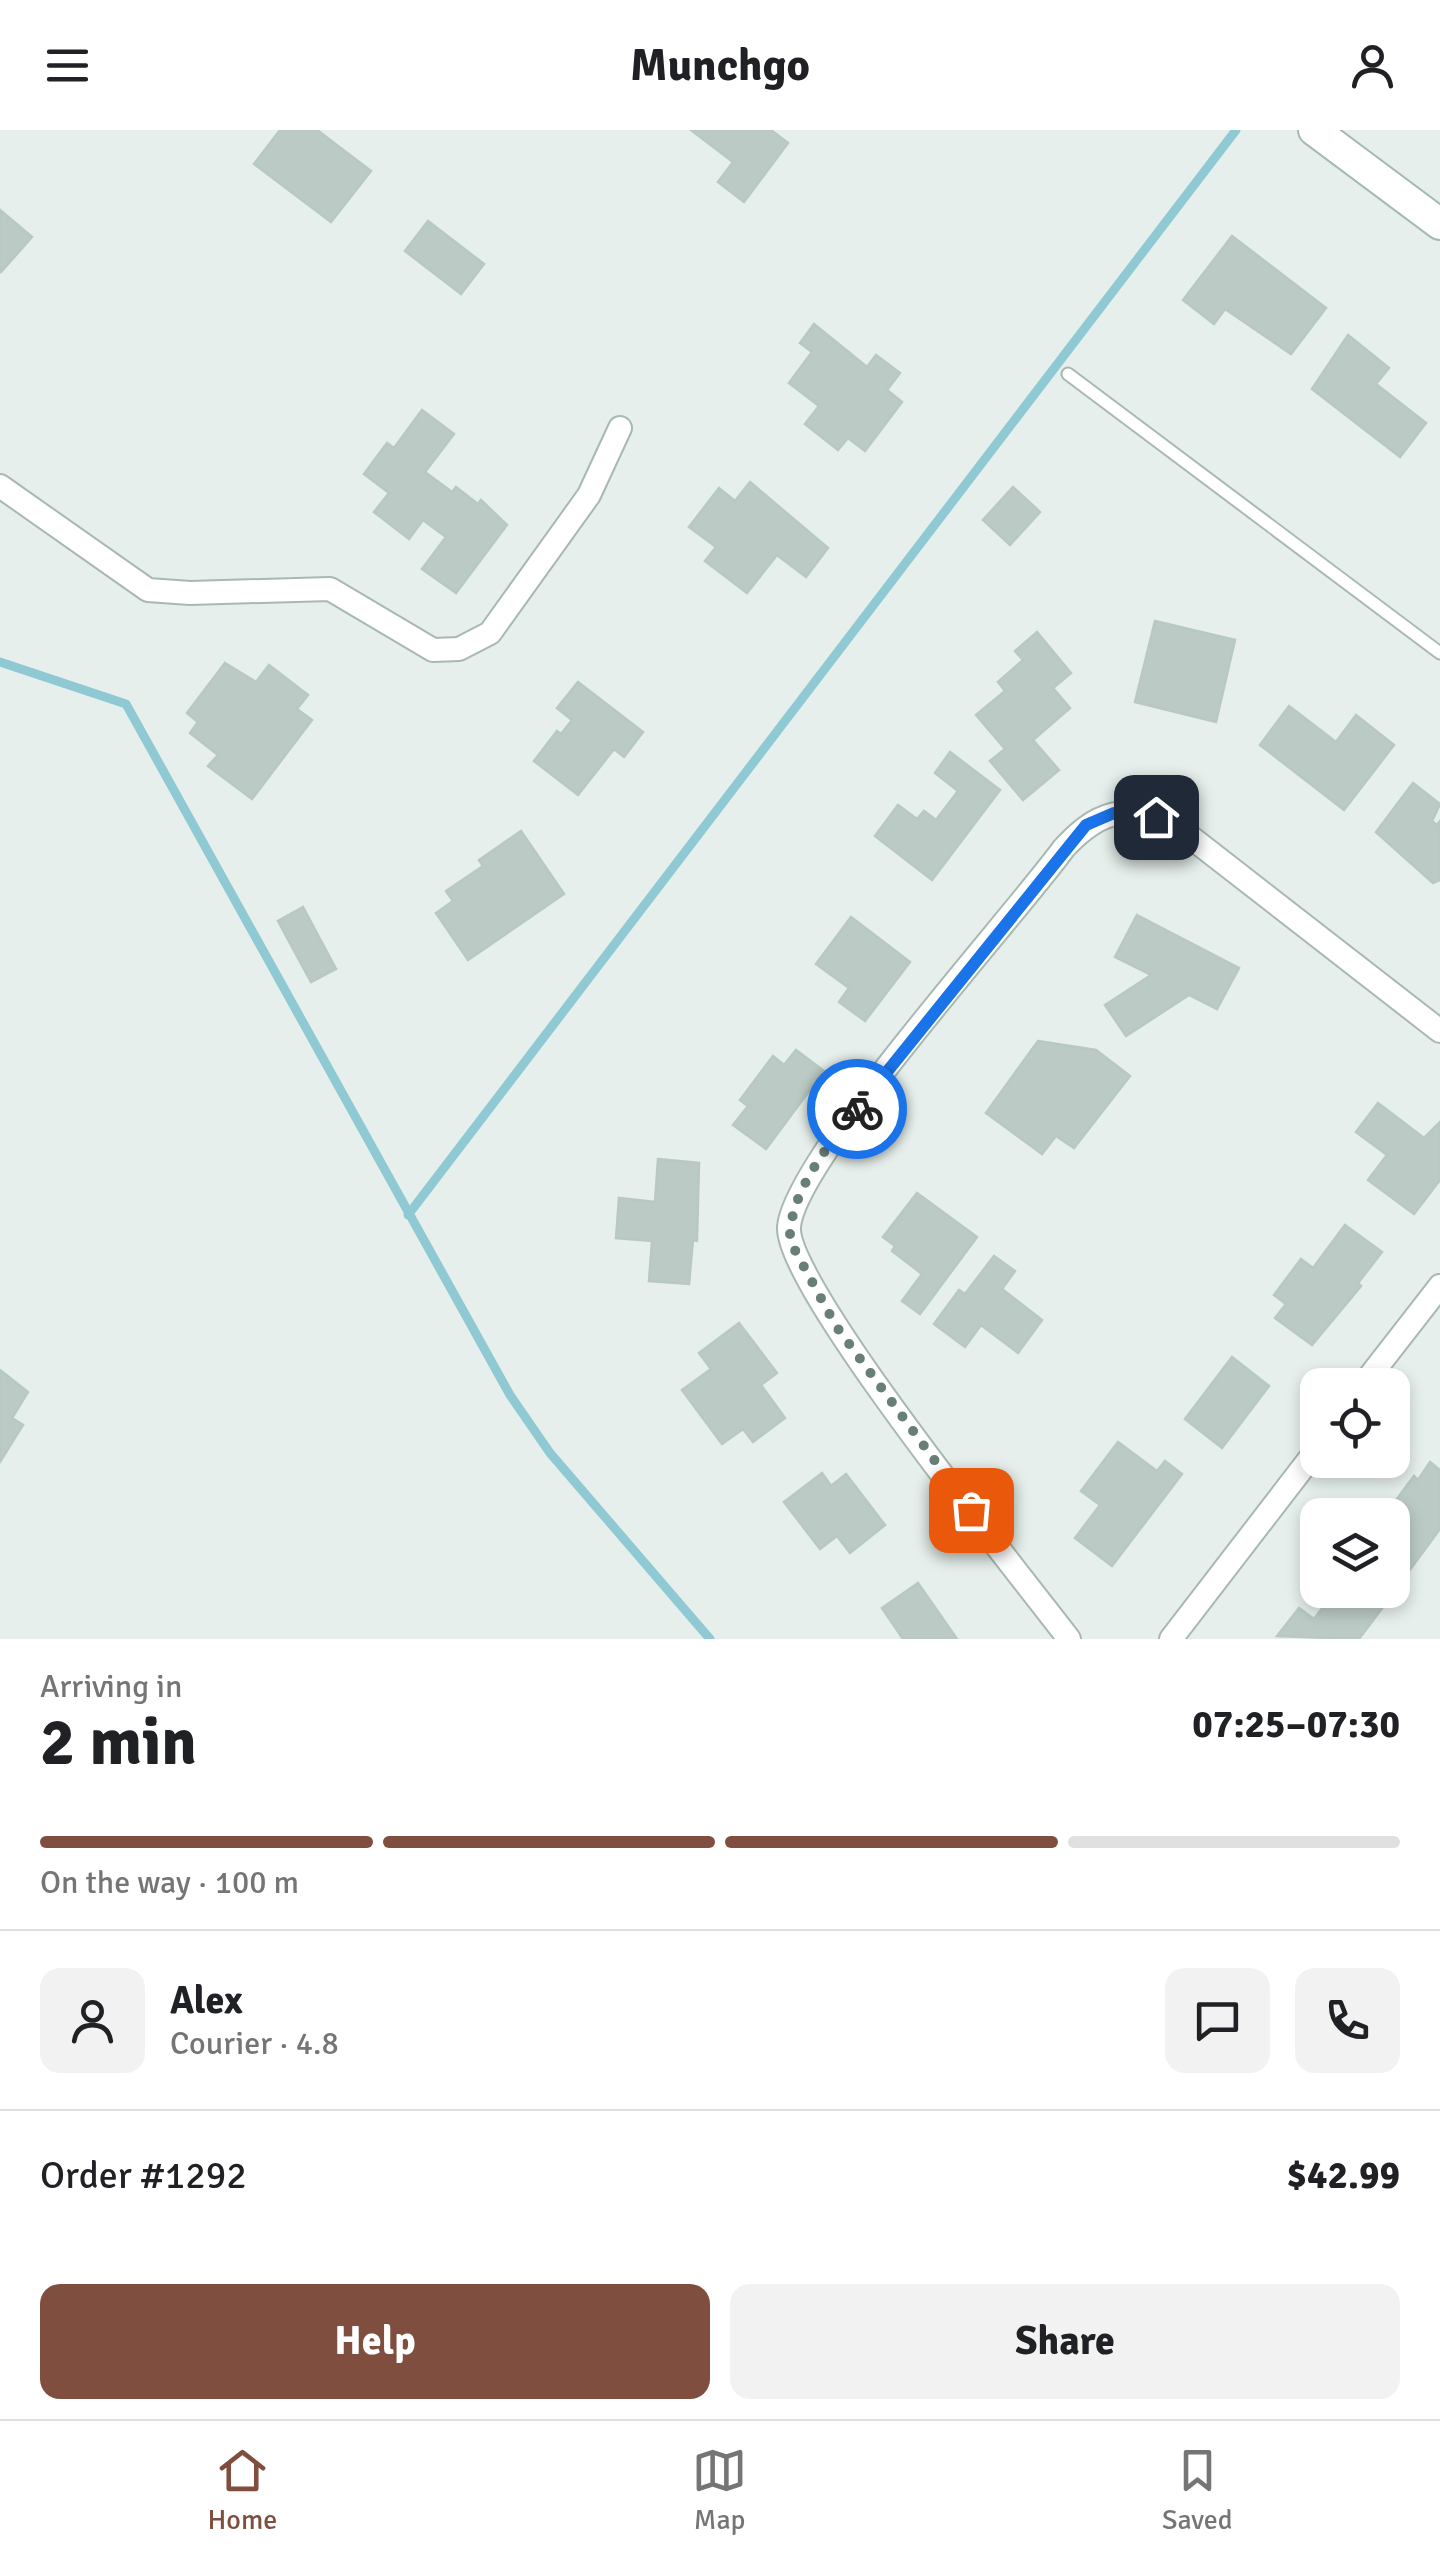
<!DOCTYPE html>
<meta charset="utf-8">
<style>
:root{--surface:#fff;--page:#f2f2f2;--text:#202124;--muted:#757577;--line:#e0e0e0;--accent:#7f4e3f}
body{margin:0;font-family:Signika,sans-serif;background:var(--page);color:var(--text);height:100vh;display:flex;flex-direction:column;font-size:38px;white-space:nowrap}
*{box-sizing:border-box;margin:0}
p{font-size:32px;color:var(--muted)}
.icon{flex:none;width:55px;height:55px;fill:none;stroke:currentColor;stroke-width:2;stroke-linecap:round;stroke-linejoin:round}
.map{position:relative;height:1509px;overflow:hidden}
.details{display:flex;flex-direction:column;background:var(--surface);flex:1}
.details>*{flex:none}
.buttons{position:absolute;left:1300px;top:1238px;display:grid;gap:20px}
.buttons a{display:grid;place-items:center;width:110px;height:110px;border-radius:20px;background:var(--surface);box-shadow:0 5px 15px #0003;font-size:50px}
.pin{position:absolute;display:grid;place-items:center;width:85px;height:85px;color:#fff;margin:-42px;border-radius:20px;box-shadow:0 5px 15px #0006}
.courier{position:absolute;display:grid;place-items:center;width:100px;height:100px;margin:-50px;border:8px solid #1a73e8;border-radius:50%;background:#fff;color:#222;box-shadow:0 2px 12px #0007}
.overview em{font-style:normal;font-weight:700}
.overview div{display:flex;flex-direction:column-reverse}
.overview{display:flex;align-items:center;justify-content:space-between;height:170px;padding:0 40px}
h1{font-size:65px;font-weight:700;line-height:75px}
.bar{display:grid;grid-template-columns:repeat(4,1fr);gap:15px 10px;align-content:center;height:120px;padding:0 40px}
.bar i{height:12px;border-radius:8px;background:var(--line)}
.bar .selected{background:var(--accent)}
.bar p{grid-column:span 4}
.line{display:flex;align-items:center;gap:25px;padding:0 40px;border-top:2px solid var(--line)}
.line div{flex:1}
.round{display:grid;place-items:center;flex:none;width:105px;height:105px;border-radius:20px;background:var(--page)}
.cta{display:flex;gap:20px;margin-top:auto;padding:20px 40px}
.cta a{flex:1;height:115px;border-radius:20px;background:var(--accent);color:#fff;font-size:40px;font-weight:700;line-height:115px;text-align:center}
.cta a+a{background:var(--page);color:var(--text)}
header{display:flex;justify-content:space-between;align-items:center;height:130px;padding:0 40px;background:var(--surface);font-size:45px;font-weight:700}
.tab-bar{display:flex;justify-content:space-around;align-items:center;height:140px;border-top:2px solid var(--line);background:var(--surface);font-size:28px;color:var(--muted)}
.tab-bar a{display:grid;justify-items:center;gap:5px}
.tab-bar .selected{color:var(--accent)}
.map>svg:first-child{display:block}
</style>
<header><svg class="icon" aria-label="menu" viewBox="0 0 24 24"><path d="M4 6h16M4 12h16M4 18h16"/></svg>Munchgo<svg class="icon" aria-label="person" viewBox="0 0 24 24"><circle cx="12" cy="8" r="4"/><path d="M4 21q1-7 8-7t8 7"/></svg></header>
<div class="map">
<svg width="1440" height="1509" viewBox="0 0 1440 1509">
<rect width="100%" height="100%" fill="#e6efeb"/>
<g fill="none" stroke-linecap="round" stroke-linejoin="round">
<g stroke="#8ec9d4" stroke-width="9">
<path d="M0 532 126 574 510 1265 550 1323 710 1509"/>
<path d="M408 1085 1236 0"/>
</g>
</g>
<g fill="#bbcac4" stroke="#b8c9c2" stroke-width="2.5">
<path d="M280 0H317L371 41 331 92 254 34Z"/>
<path d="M691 0H771L788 13 744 72 718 52 733 32Z"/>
<path d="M0 80 32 107 1 142 0 141Z"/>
<path d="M428 91 484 134 461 164 405 121Z"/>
<path d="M1232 106 1326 178 1291 224 1225 179 1214 194 1183 170Z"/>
<path d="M814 194 867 237 876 225 900 243 887 260 902 272 865 321 848 308 838 320 805 294 819 276 789 253 812 222 800 213Z"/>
<path d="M1348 205 1389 238 1376 254 1426 293 1400 327 1312 259Z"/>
<path d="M422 280 454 304 425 342 452 362 456 357 478 374 481 370 507 395 456 463 422 439 446 407 423 390 409 409 374 382 389 363 364 344 387 313 394 318Z"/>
<path d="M750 352 828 418 806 447 777 425 747 463 705 431 716 417 689 397 719 358 735 371Z"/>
<path d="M1013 357 1040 382 1010 415 983 390Z"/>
<path d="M1155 491 1235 510 1216 592 1135 572Z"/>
<path d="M1037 502 1071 543 1053 558 1070 578 1033 610 1059 640 1023 670 990 631 1005 619 976 585 1005 561 998 552 1023 530 1015 521Z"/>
<path d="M225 533 256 552 269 535 308 565 297 579 312 590 252 669 208 636 218 625 190 603 198 592 187 583Z"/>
<path d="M578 552 643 602 624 627 614 619 578 665 534 631 557 601 561 604 572 590 557 578Z"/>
<path d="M1289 576 1336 612 1356 585 1394 615 1344 680 1260 615Z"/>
<path d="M950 622 1000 660 932 750 875 706 898 675 917 689 924 681 936 690 958 661 935 643Z"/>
<path d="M1413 653 1440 674 1432 691 1437 695 1440 691V750L1433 753 1376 702Z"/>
<path d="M521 701 564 764 468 830 436 783 453 771 446 761 483 736 479 730Z"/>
<path d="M303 777 336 839 311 852 278 791Z"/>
<path d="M1137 785 1239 838 1217 879 1189 865 1126 906 1105 875 1151 845 1115 827Z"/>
<path d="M851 787 910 832 865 891 839 872 849 858 816 834Z"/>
<path d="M1038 911 1096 920 1130 946 1074 1018 1056 1006 1042 1024 986 983Z"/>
<path d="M796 920 824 941 766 1019 733 995 748 976 740 970 773 926 784 935Z"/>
<path d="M1378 973 1424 1008 1440 992V1050L1414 1084 1368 1050 1387 1025 1356 1002Z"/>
<path d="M658 1029 699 1033 697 1111 693 1110 689 1154 649 1151 652 1111 616 1108 619 1068 655 1072Z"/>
<path d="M917 1063 977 1107 920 1184 902 1171 922 1144 892 1121 895 1116 883 1107Z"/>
<path d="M1345 1095 1382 1122 1358 1153 1361 1156 1312 1215 1275 1188 1286 1174 1274 1165 1301 1129 1313 1138Z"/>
<path d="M994 1126 1015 1141 1002 1159 1042 1190 1018 1223 981 1195 965 1217 934 1194 959 1160 965 1164Z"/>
<path d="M739 1193 777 1243 761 1255 785 1288 753 1312 743 1299 722 1314 682 1260 711 1239 699 1223Z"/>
<path d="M1232 1227 1269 1256 1222 1318 1185 1289Z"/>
<path d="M0 1240 28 1262 12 1288 23 1295 0 1332Z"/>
<path d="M1118 1312 1157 1341 1165 1331 1182 1344 1112 1436 1075 1408 1100 1375 1081 1361Z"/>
<path d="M1430 1332 1440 1340V1399L1398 1456 1392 1452V1385H1385L1414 1346 1418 1350Z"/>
<path d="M822 1343 831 1356 846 1344 885 1395 850 1423 837 1406 820 1419 784 1372Z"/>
<path d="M918 1453 957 1509H903L882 1478Z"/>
<path d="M1336 1460H1360L1383 1477 1359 1509 1277 1506 1299 1478 1314 1489Z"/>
</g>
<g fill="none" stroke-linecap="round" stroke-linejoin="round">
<defs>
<path id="lane" d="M1068 244 1440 523"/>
<g id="street">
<path d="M0 356 148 460 190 463 330 459 433 520 459 519 490 503 589 365 620 298"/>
<path d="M1363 1255 1440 1156"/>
<path d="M1069 1509C1022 1447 785 1155 789 1097 794 1030 1013 788 1064 718 1105 674 1132 675 1184 702L1440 901"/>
<path d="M1171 1509 1318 1318"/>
</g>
<path id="secondary" d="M1314 0 1440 94"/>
</defs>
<use href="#lane" stroke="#a8b8b2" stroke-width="15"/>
<use href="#street" stroke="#a8b8b2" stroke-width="26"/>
<use href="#secondary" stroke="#a4bbb3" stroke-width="34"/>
<use href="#lane" stroke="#fff" stroke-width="11"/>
<use href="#street" stroke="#fff" stroke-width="22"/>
<use href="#secondary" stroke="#fff" stroke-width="30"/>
</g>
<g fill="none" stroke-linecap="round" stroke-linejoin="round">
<path stroke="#687f78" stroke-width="10" stroke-dasharray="0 18" d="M857 979C829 1014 788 1064 790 1111L836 1196 971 1380"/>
<path stroke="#1a73e8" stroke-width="12" d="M857 979 1086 695 1114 683 1156 687"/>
</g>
</svg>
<div class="buttons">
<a><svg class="icon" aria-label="locate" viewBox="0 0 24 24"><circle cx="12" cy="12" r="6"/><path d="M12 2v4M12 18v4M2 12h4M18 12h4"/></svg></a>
<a><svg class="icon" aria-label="layers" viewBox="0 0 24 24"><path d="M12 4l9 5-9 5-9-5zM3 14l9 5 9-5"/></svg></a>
</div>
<div class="pin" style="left:971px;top:1380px;background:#ea580c"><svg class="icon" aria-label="bag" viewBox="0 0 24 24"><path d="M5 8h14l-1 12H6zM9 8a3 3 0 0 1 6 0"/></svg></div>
<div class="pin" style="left:1156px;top:687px;background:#1f2937"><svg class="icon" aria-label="home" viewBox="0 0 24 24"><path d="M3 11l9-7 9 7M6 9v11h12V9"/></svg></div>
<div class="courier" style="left:857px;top:979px"><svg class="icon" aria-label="bike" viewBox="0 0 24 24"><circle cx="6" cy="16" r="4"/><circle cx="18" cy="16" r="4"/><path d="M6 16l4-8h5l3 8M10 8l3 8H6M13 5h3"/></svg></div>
</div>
<section class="details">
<div class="overview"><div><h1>2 min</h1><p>Arriving in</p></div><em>07:25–07:30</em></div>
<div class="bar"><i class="selected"></i><i class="selected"></i><i class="selected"></i><i></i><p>On the way · 100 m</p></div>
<div class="line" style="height:180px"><a class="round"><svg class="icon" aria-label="person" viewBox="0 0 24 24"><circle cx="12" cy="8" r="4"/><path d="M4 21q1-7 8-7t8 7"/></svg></a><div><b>Alex</b><p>Courier · 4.8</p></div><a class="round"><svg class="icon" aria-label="chat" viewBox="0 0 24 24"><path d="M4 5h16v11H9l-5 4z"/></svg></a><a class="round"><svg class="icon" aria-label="phone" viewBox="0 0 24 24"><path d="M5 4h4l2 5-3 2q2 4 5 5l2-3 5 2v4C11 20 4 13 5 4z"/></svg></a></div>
<div class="line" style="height:130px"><div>Order #1292</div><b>$42.99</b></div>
<div class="cta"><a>Help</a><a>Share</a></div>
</section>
<nav class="tab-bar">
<a class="selected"><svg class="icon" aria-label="home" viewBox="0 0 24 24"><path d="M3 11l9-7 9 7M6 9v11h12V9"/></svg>Home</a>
<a><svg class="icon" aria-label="map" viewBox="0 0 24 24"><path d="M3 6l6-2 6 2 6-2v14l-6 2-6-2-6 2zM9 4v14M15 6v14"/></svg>Map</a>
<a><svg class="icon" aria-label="saved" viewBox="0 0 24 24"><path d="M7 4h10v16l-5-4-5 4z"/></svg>Saved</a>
</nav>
